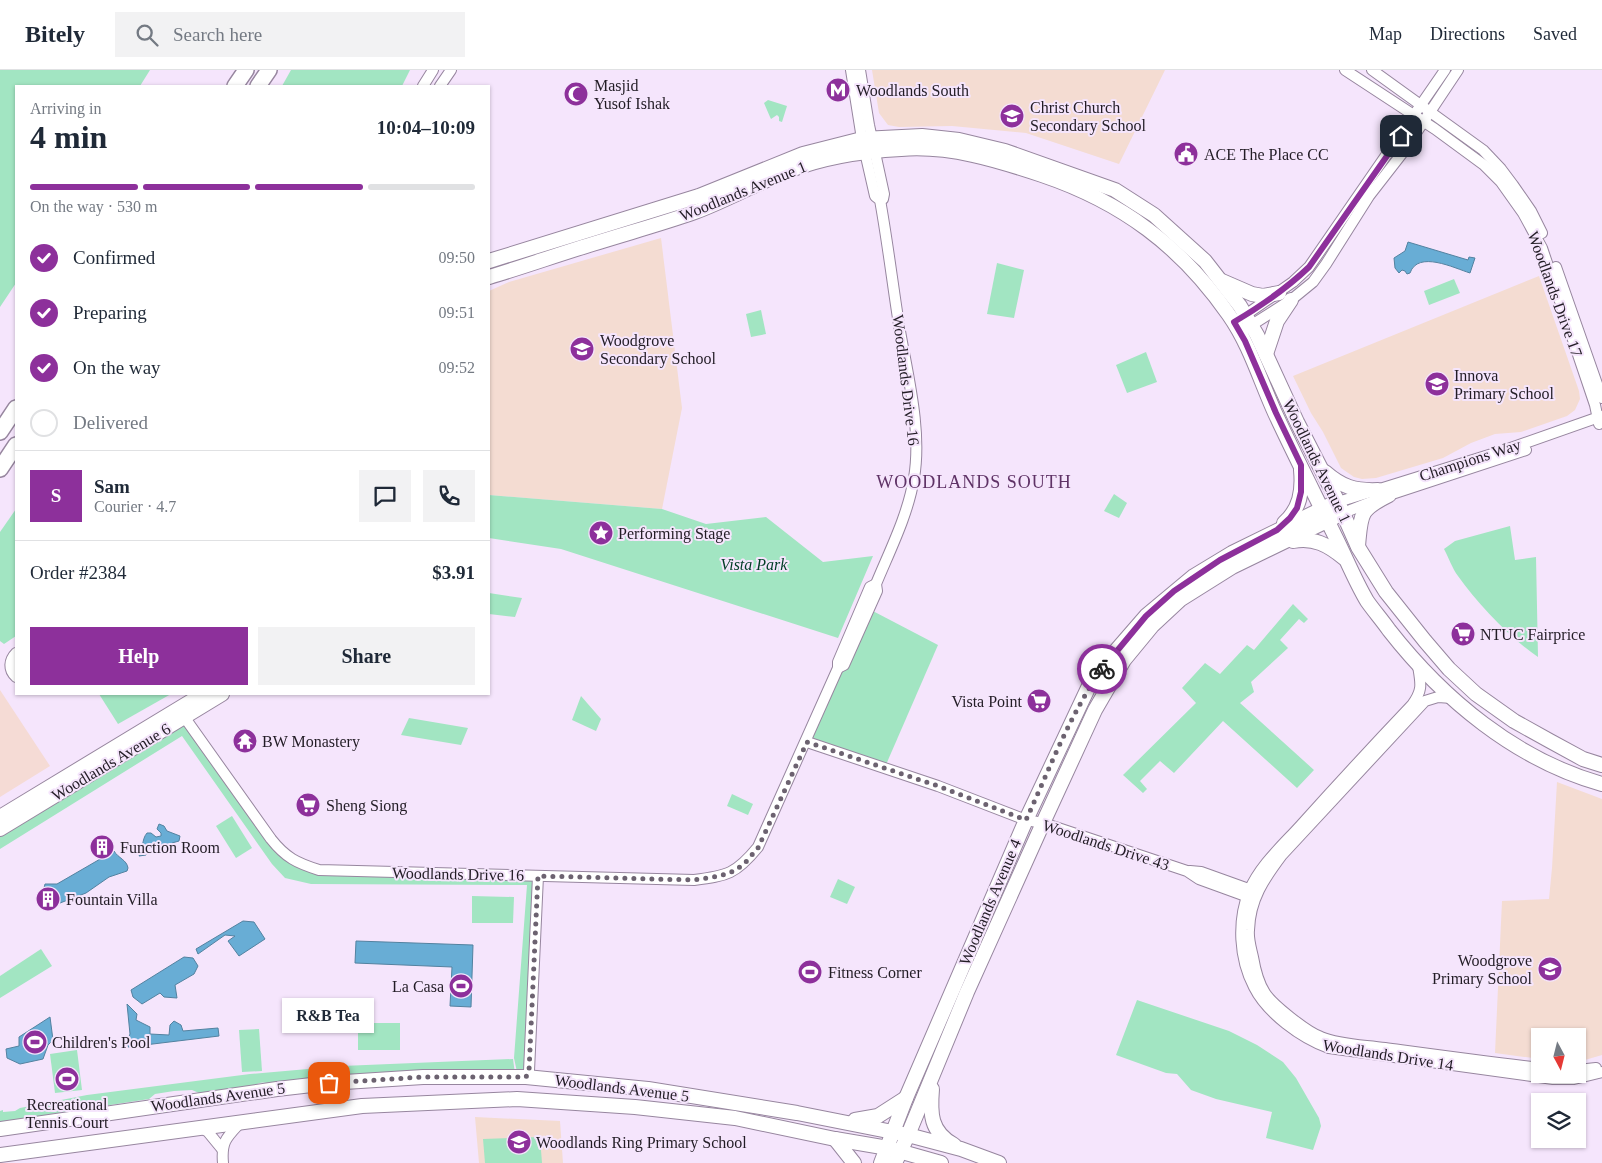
<!DOCTYPE html>
<meta charset="utf-8">
<style>
:root{--surface:#fff;--page:#f2f2f3;--text:#1f2937;--muted:#747a83;--line:#e0e1e3;--accent:#8d309b}
body{margin:0;font-family:Georgia,serif;background:var(--page);color:var(--text);height:100vh;display:flex;flex-direction:column;font-size:19px;white-space:nowrap}
*{box-sizing:border-box;margin:0}
p{font-size:16px;color:var(--muted)}
.icon{flex:none;width:28px;height:28px;fill:none;stroke:currentColor;stroke-width:2;stroke-linecap:round;stroke-linejoin:round}
.map{position:relative;flex:1;overflow:hidden}
.sheet{position:absolute;left:15px;top:15px;width:475px;height:610px;display:flex;flex-direction:column;background:var(--surface);border-radius:0px;box-shadow:0 1px 4px #0004}
.sheet>*{flex:none}
.needle{width:32px;rotate:173deg}
.tools{position:absolute;left:1531px;top:958px;display:grid;gap:10px}
.tools a{display:grid;place-items:center;width:55px;height:55px;border-radius:0px;background:var(--surface);box-shadow:0 1px 4px #0004;font-size:25px}
.pin{position:absolute;display:grid;place-items:center;width:42px;height:42px;color:#fff;margin:-21px;border-radius:10px;box-shadow:0 2px 8px #0006}
.courier{position:absolute;display:grid;place-items:center;width:50px;height:50px;margin:-25px;border:4px solid #8d309b;border-radius:50%;background:#fff;color:#222;box-shadow:0 1px 6px #0007}
.bubble{position:absolute;height:35px;border-radius:0px;background:var(--surface);box-shadow:0 1px 4px #0004;font-size:16px;font-weight:700;line-height:35px;text-align:center}
.head em{font-style:normal;font-weight:700}
.head div{display:flex;flex-direction:column-reverse}
.head{display:flex;align-items:center;justify-content:space-between;height:85px;padding:0 15px}
h1{font-size:32px;font-weight:700;line-height:38px}
.bar{display:grid;grid-template-columns:repeat(4,1fr);gap:8px 5px;align-content:center;height:60px;padding:0 15px}
.bar i{height:6px;border-radius:4px;background:var(--line)}
.bar .current{background:var(--accent)}
.bar p{grid-column:span 4}
.line{display:flex;align-items:center;gap:12px;padding:0 15px;border-top:1px solid var(--line)}
.line div{flex:1}
.round{display:grid;place-items:center;flex:none;width:52px;height:52px;border-radius:0px;background:var(--page)}
ol{padding:0 15px;list-style:none}
li{display:flex;align-items:center;gap:15px;height:55px}
li p{margin-inline-start:auto}
li .icon{padding:5px;border-radius:50%;background:var(--accent);color:#fff;stroke-width:4}
li:last-child{color:var(--muted)}
li i{width:28px;height:28px;border:2px solid var(--line);border-radius:50%}
.primary-button{display:flex;gap:10px;margin-top:auto;padding:10px 15px}
.primary-button a{flex:1;height:58px;border-radius:0px;background:var(--accent);color:#fff;font-size:20px;font-weight:700;line-height:58px;text-align:center}
.primary-button a+a{background:var(--page);color:var(--text)}
header{display:flex;align-items:center;gap:30px;box-sizing:border-box;height:70px;padding:0 25px;background:var(--surface);border-bottom:1px solid var(--line)}
header strong{font-size:24px}
nav{display:flex;gap:28px;margin-inline-start:auto;font-size:18px}
.search{width:350px;height:45px;background:var(--page);display:flex;align-items:center;gap:12px;box-sizing:border-box;padding:0 18px;border-radius:0px;color:var(--muted);font-size:19px}
.map>svg:first-child{display:block}
</style>
<header>
<strong>Bitely</strong>
<div class="search"><svg class="icon" aria-label="search" viewBox="0 0 24 24"><circle cx="10" cy="10" r="6"/><path d="M15 15l6 6"/></svg>Search here</div>
<nav><a>Map</a><a>Directions</a><a>Saved</a></nav>
</header>
<div class="map">
<svg width="1602" height="1093" viewBox="0 0 1602 1093">
<rect width="100%" height="100%" fill="#f5e5fc"/>
<path fill="#f5dbd5" d="M0 620 50 696 0 727Z"/>
<g fill="#f4dcd2">
<path d="M872 0H1165L1119 94 1026 63 952 56 899 57 888 55 879 43Z"/>
<path d="M661 168 682 338 662 439 489 425V221L509 212Z"/>
<path d="M1539 206 1579 321 1580 329 1575 340 1567 346 1521 362 1495 364 1471 373 1443 388 1376 408 1362 409 1354 407 1341 398 1323 362 1311 343 1293 306Z"/>
<path d="M1557 712 1602 729V985L1578 992V966H1540V989L1495 983 1502 831 1549 829 1552 798Z"/>
<path d="M475 1047 560 1051 563 1093H479Z"/>
</g>
<g fill="#a2e5c2">
<path d="M0 0H150L140 16H16V213L0 237Z"/>
<path d="M291 0H410L402 16H282Z"/>
<path d="M768 30 787 36 782 52 779 51V47L777 45 771 49 770 47 764 33Z"/>
<path d="M997 193 1024 200 1014 248 987 244Z"/>
<path d="M1454 209 1460 223 1429 235 1424 221Z"/>
<path d="M761 240 766 264 751 267 746 244Z"/>
<path d="M1146 282 1157 312 1127 323 1116 295Z"/>
<path d="M1114 424 1127 433 1119 448 1104 441Z"/>
<path d="M489 425 662 439 706 454 766 447 823 492 873 486 838 568 561 479 489 468Z"/>
<path d="M16 439V566L4 574 0 571V462Z"/>
<path d="M1510 456 1515 490 1536 487 1538 587C1510 568 1478 534 1458 506 1452 498 1449 488 1444 479L1455 471Z"/>
<path d="M489 523 522 528 515 547 489 544Z"/>
<path d="M1293 534 1308 549 1304 553 1299 549 1280 570 1288 578 1251 612 1254 622 1240 633 1314 700 1297 718 1223 651 1174 703 1160 691 1140 711 1147 719 1143 723 1123 705 1196 633 1182 618 1205 593 1220 604 1247 575 1254 580Z"/>
<path d="M869 539 938 575 885 697 808 671Z"/>
<path d="M99 624H171L118 654Z"/>
<path d="M581 626 601 649 596 661 572 650Z"/>
<path d="M409 648 468 658 461 675 401 665Z"/>
<path d="M184 649 271 770 317 804 384 807 457 805 538 806 529 1004 517 1002 514 988 527 815 311 814 285 808 272 794 182 666 0 779V760Z"/>
<path d="M732 724 753 734 748 745 727 736Z"/>
<path d="M232 746 252 778 236 788 216 756Z"/>
<path d="M838 809 855 817 847 834 830 827Z"/>
<path d="M472 826 514 827 513 853H472Z"/>
<path d="M41 879 52 896 0 928V906Z"/>
<path d="M1137 930 1229 961 1257 975 1283 992 1296 1008 1319 1048 1321 1056 1313 1080 1266 1068 1272 1042 1216 1029 1191 1020 1177 1004 1166 1003 1116 985Z"/>
<rect x="358" y="953" width="42" height="27"/>
<path d="M259 959 262 1001 242 1002 239 960Z"/>
<path d="M77 980 82 1020 55 1023 50 984Z"/>
<path d="M513 989 515 1004 271 1015C265 1011 258 1012 253 1017L199 1023 192 1020 174 1021 155 1024 149 1029 0 1052V1041L3 1040V1042L15 1041 20 1038 87 1025 250 1004 342 996Z"/>
<path d="M540 1067 542 1093H485L483 1069Z"/>
</g>
<g fill="#68add5" stroke="#5382a0">
<path d="M1408 172 1468 190 1469 187 1475 188 1470 203C1454 198 1418 180 1410 203L1407 204 1405 201 1402 200 1399 203 1395 198 1394 188 1405 181Z"/>
<path d="M159 754 164 756 167 761 180 766 179 771 172 773 169 778 165 780 150 776 146 785 139 786C144 779 141 770 147 763H151L156 767 161 766V763L157 759Z"/>
<path d="M114 781C118 788 127 790 128 798L127 801 109 807 86 823 60 833 56 831 50 821 44 818 45 814H57Z"/>
<path d="M243 851 254 852 265 869 239 886 228 871 235 866 225 865 198 884 196 879Z"/>
<path d="M356 871 473 875 471 937 450 936 452 897 355 893Z"/>
<path d="M184 887 193 888 198 896 194 904 175 915 177 928 164 927 160 923 142 934 133 927 131 920Z"/>
<path d="M127 934 137 944 136 950 150 957V964L169 965 170 955 174 951 181 955 183 961 218 958 219 966 128 977V969L130 964Z"/>
<path d="M50 947 53 970 48 975 43 989 20 994 7 988 6 979 19 976V967Z"/>
</g>
<g fill="none" stroke-linecap="round" stroke-linejoin="round">
<defs>
<g id="street">
<path d="M860 0 869 55 884 124 883 129 880 130"/>
<path d="M1345 0 1435 59 1484 95 1501 112 1523 143 1542 178 1595 335 1599 354"/>
<path d="M1372 0 1483 80 1501 99 1513 115 1531 141 1542 163"/>
<path d="M423 16 433 0"/>
<path d="M440 16 451 0"/>
<path d="M1556 197 1602 328"/>
<path d="M1241 248 1293 212 1309 197 1445 0"/>
<path d="M1247 258 1291 230 1313 212 1326 194 1369 126 1404 81 1458 0"/>
<path d="M1338 432 1505 380 1602 346"/>
<path d="M1343 443 1389 425 1526 380"/>
<path d="M16 583C9 590 8 600 16 607"/>
<path d="M1418 596C1421 614 1423 620 1412 635 1374 675 1337 715 1301 755 1283 775 1260 795 1249 821 1237 851 1239 888 1254 917 1267 943 1301 968 1329 978L1553 1009H1574L1602 1002"/>
<path d="M838 598 844 595 877 521 876 514C890 480 908 445 914 408 922 361 908 307 900 261 893 218 888 174 880 130L875 126 862 69 851 0"/>
<path d="M1452 628 1438 627 1425 631 1282 785C1264 809 1250 829 1249 860 1248 869 1251 878 1253 887 1255 899 1258 912 1265 923 1273 935 1307 962 1321 967 1340 975 1365 975 1385 978 1437 985 1488 992 1540 998"/>
<path d="M180 641 271 769C286 788 297 793 319 800L694 810C727 806 736 804 758 777L838 598V592L870 517 876 514"/>
<path d="M807 672 938 716 1026 750 1043 753 1187 801 1199 809 1254 829"/>
<path d="M1190 801 1201 802 1254 821"/>
<path d="M1578 1000 1596 998"/>
<path d="M526 1007 529 1001 538 806"/>
<path d="M200 1057 208 1062 222 1079"/>
<path d="M223 1093C221 1071 227 1067 241 1052"/>
</g>
<g id="secondary">
<path d="M489 191 699 126 803 84 862 69 922 66 959 70 1005 81 1115 120 1154 145 1205 191 1240 236 1257 265 1297 352 1338 432 1358 477 1386 522 1425 571 1449 599 1476 624 1514 651 1550 671 1583 689 1602 695"/>
<path d="M489 207C526 196 562 183 599 172 631 162 664 153 695 142 727 130 757 113 788 101 823 87 864 81 901 79 949 75 997 90 1042 105 1122 132 1181 176 1229 245 1250 275 1260 310 1275 343 1294 384 1315 425 1335 466 1346 488 1355 511 1367 531 1374 541 1382 550 1389 560 1443 629 1516 690 1602 714"/>
<path d="M1222 211 1252 224 1263 226 1279 223"/>
<path d="M1266 284 1277 251 1291 230"/>
<path d="M1325 402C1342 417 1355 421 1378 420"/>
<path d="M1284 453C1300 439 1303 421 1301 400"/>
<path d="M1293 471C1314 467 1328 475 1344 488"/>
<path d="M1358 476C1361 444 1359 440 1389 425"/>
<path d="M0 747 203 624"/>
<path d="M0 759 222 624"/>
<path d="M932 1019C930 1043 930 1062 954 1075"/>
<path d="M855 1050 878 1046 906 1028"/>
<path d="M0 1059 277 1019 329 1013 423 1007H526L648 1019 797 1043 908 1065 961 1079 999 1093"/>
<path d="M835 1069 854 1093"/>
<path d="M0 1085 362 1036 517 1029 635 1037 735 1048 835 1069 888 1078 941 1093"/>
<path d="M881 1093 906 1028 1026 750 1089 616 1113 584 1146 546 1194 506 1232 483 1330 435"/>
<path d="M895 1093 908 1065 967 922 1043 753 1095 640 1124 590 1152 556 1181 529 1232 497 1335 447"/>
</g>
<g id="primary">
<path d="M235 16 246 0"/>
<path d="M258 16 269 0"/>
<path d="M0 362 16 338"/>
<path d="M0 399 16 375"/>
</g>
</defs>
<use href="#street" stroke="#97869f" stroke-width="12"/>
<use href="#secondary" stroke="#97869f" stroke-width="16"/>
<use href="#primary" stroke="#97869f" stroke-width="18"/>
<use href="#street" stroke="#fff" stroke-width="10"/>
<use href="#secondary" stroke="#fff" stroke-width="14"/>
<use href="#primary" stroke="#fff" stroke-width="15"/>
</g>
<g fill="none" stroke-linecap="round" stroke-linejoin="round">
<path stroke="#6c6270" stroke-width="5" stroke-dasharray="0 9" d="M329 1013 423 1007H526L529 1001 538 806 694 810 720 806 734 801 744 794 758 778 807 672 938 716 1026 750C1049 700 1070 644 1102 599"/>
<path stroke="#8d309b" stroke-width="6" d="M1102 599 1146 546 1174 521 1220 490 1277 460 1290 448 1297 438 1301 422V395L1276 343 1245 271 1234 252C1261 236 1286 219 1309 197L1401 66"/>
</g>
<defs>
<symbol id="metro-disc" viewBox="-11 -11 22 22"><circle r="9.5" fill="#8d309b" stroke="#f5e5fc"/><path d="M-5.5 5V-5H-3L0 0L3-5H5.5V5H3V-.5L0 4L-3-.5V5Z" fill="#fff"/></symbol>
<symbol id="mosque-disc" viewBox="-11 -11 22 22"><circle r="9.5" fill="#8d309b" stroke="#f5e5fc"/><path d="M3.5-4.9A6 6 0 1 0 3.5 4.9A5 5 0 1 1 3.5-4.9Z" fill="#fff"/></symbol>
<symbol id="school-disc" viewBox="-11 -11 22 22"><circle r="9.5" fill="#8d309b" stroke="#f5e5fc"/><path d="M0-5L7-2L0 1L-7-2ZM-4 1L0 2.5L4 1V4Q0 6-4 4Z" fill="#fff"/></symbol>
<symbol id="civic-disc" viewBox="-11 -11 22 22"><circle r="9.5" fill="#8d309b" stroke="#f5e5fc"/><path d="M-.6-6.5H3V-4.5H.6V-3L4-1V1h2V6H-6V1h2V-1L-.6-3ZM-1.2 2.5V6h2.4V2.5Z" fill="#fff"/></symbol>
<symbol id="sight-disc" viewBox="-11 -11 22 22"><circle r="9.5" fill="#8d309b" stroke="#f5e5fc"/><path d="M0-6L1.8-2.2L6-1.7L2.9 1.2L3.7 5.4L0 3.3L-3.7 5.4L-2.9 1.2L-6-1.7L-1.8-2.2Z" fill="#fff"/></symbol>
<symbol id="supermarket-disc" viewBox="-11 -11 22 22"><circle r="9.5" fill="#8d309b" stroke="#f5e5fc"/><path d="M-6-5.5h2.5l.6 2H6L4.5 2H-2.5L-4.4-4H-6ZM-1.5 3.2a1.3 1.3 0 1 0 .1 0ZM3 3.2a1.3 1.3 0 1 0 .1 0Z" fill="#fff"/></symbol>
<symbol id="temple-disc" viewBox="-11 -11 22 22"><circle r="9.5" fill="#8d309b" stroke="#f5e5fc"/><path d="M0-6L5-2H3V0L6.5 2.5H4V6H1.5V3h-3V6H-4V2.5H-6.5L-3 0V-2H-5Z" fill="#fff"/></symbol>
<symbol id="building-disc" viewBox="-11 -11 22 22"><circle r="9.5" fill="#8d309b" stroke="#f5e5fc"/><path d="M-4-6H4V6H1V3H-1V6H-4ZM-2.5-4.3h1.7v1.8h-1.7ZM.8-4.3h1.7v1.8H.8ZM-2.5-1h1.7V.8h-1.7ZM.8-1h1.7V.8H.8Z" fill="#fff"/></symbol>
<symbol id="stadium-disc" viewBox="-11 -11 22 22"><circle r="9.5" fill="#8d309b" stroke="#f5e5fc"/><path d="M0-5a6.5 5 0 1 0 0 10a6.5 5 0 1 0 0-10ZM-3.5-1.8h7v3.6h-7Z" fill="#fff"/></symbol>
</defs>
<g fill-rule="evenodd">
<use href="#metro-disc" x="824" y="6" width="28" height="28"/>
<use href="#mosque-disc" x="562" y="10" width="28" height="28"/>
<use href="#school-disc" x="998" y="32" width="28" height="28"/>
<use href="#civic-disc" x="1172" y="70" width="28" height="28"/>
<use href="#school-disc" x="568" y="265" width="28" height="28"/>
<use href="#school-disc" x="1423" y="300" width="28" height="28"/>
<use href="#sight-disc" x="587" y="449" width="28" height="28"/>
<use href="#supermarket-disc" x="1449" y="550" width="28" height="28"/>
<use href="#supermarket-disc" x="1025" y="617" width="28" height="28"/>
<use href="#temple-disc" x="231" y="657" width="28" height="28"/>
<use href="#supermarket-disc" x="294" y="721" width="28" height="28"/>
<use href="#building-disc" x="88" y="763" width="28" height="28"/>
<use href="#building-disc" x="34" y="815" width="28" height="28"/>
<use href="#school-disc" x="1536" y="885" width="28" height="28"/>
<use href="#stadium-disc" x="796" y="888" width="28" height="28"/>
<use href="#stadium-disc" x="447" y="902" width="28" height="28"/>
<use href="#stadium-disc" x="21" y="958" width="28" height="28"/>
<use href="#stadium-disc" x="53" y="995" width="28" height="28"/>
<use href="#school-disc" x="505" y="1058" width="28" height="28"/>
</g>
<g text-anchor="middle" dominant-baseline="central" stroke-width="4" stroke-linejoin="round" paint-order="stroke">
<g font-size="16" fill="#221c25" stroke="#f5e5fc" text-anchor="start">
<text x="594" y="15">Masjid<tspan x="594" dy="18">Yusof Ishak</tspan></text>
<text x="856" y="20">Woodlands South</text>
<text x="1030" y="37">Christ Church<tspan x="1030" dy="18">Secondary School</tspan></text>
<text x="1204" y="84">ACE The Place CC</text>
<text x="600" y="270">Woodgrove<tspan x="600" dy="18">Secondary School</tspan></text>
<text x="1454" y="305">Innova<tspan x="1454" dy="18">Primary School</tspan></text>
<text x="618" y="463">Performing Stage</text>
<text x="1480" y="564">NTUC Fairprice</text>
<text x="1022" y="631" text-anchor="end">Vista Point</text>
<text x="262" y="671">BW Monastery</text>
<text x="326" y="735">Sheng Siong</text>
<text x="120" y="777">Function Room</text>
<text x="66" y="829">Fountain Villa</text>
<text x="1532" y="890" text-anchor="end">Woodgrove<tspan x="1532" dy="18">Primary School</tspan></text>
<text x="828" y="902">Fitness Corner</text>
<text x="444" y="916" text-anchor="end">La Casa</text>
<text x="52" y="972">Children's Pool</text>
<text x="67" y="1034" text-anchor="middle">Recreational<tspan x="67" dy="18">Tennis Court</tspan></text>
<text x="536" y="1072">Woodlands Ring Primary School</text>
</g>
<g font-size="16" fill="#221c25" stroke="#f5e5fc">
<text transform="translate(743 121) rotate(-22)">Woodlands Avenue 1</text>
<text transform="translate(1555 224) rotate(70)">Woodlands Drive 17</text>
<text transform="translate(906 310) rotate(83)">Woodlands Drive 16</text>
<text transform="translate(1470 390) rotate(-18)">Champions Way</text>
<text transform="translate(1317 391) rotate(64)">Woodlands Avenue 1</text>
<text transform="translate(111 692) rotate(-31)">Woodlands Avenue 6</text>
<text transform="translate(1106 775) rotate(18)">Woodlands Drive 43</text>
<text transform="translate(458 804) rotate(1)">Woodlands Drive 16</text>
<text transform="translate(990 832) rotate(-67)">Woodlands Avenue 4</text>
<text transform="translate(1388 985) rotate(9)">Woodlands Drive 14</text>
<text transform="translate(622 1018) rotate(7)">Woodlands Avenue 5</text>
<text transform="translate(218 1027) rotate(-8)">Woodlands Avenue 5</text>
</g>
<g font-size="16" font-style="italic" fill="#003e26" stroke="#f5e5fc">
<text x="754" y="494">Vista Park</text>
</g>
<g font-size="18" letter-spacing="1" fill="#5f3266" stroke="#f5e5fc">
<text x="974" y="412">WOODLANDS SOUTH</text>
</g>
</g>
</svg>
<div class="tools">
<a><svg class="needle" viewBox="-14 -14 28 28"><path d="M0-13l5 13h-10z" fill="#e53935"/><path d="M0 13l5-13h-10z" fill="#747a83"/></svg></a>
<a><svg class="icon" aria-label="layers" viewBox="0 0 24 24"><path d="M12 4l9 5-9 5-9-5zM3 14l9 5 9-5"/></svg></a>
</div>
<div class="pin" style="left:329px;top:1013px;background:#ea580c"><svg class="icon" aria-label="bag" viewBox="0 0 24 24"><path d="M5 8h14l-1 12H6zM9 8a3 3 0 0 1 6 0"/></svg></div>
<div class="pin" style="left:1401px;top:66px;background:#1f2937"><svg class="icon" aria-label="home" viewBox="0 0 24 24"><path d="M3 11l9-7 9 7M6 9v11h12V9"/></svg></div>
<div class="courier" style="left:1102px;top:599px"><svg class="icon" aria-label="bike" viewBox="0 0 24 24"><circle cx="6" cy="16" r="4"/><circle cx="18" cy="16" r="4"/><path d="M6 16l4-8h5l3 8M10 8l3 8H6M13 5h3"/></svg></div>
<div class="bubble" style="left:282px;top:928px;width:92px">R&amp;B Tea</div>
<section class="sheet">
<div class="head"><div><h1>4 min</h1><p>Arriving in</p></div><em>10:04–10:09</em></div>
<div class="bar"><i class="current"></i><i class="current"></i><i class="current"></i><i></i><p>On the way · 530 m</p></div>
<ol>
<li><svg class="icon" aria-label="check" viewBox="0 0 24 24"><path d="M5 12l5 5 9-10"/></svg>Confirmed<p>09:50</p></li>
<li><svg class="icon" aria-label="check" viewBox="0 0 24 24"><path d="M5 12l5 5 9-10"/></svg>Preparing<p>09:51</p></li>
<li><svg class="icon" aria-label="check" viewBox="0 0 24 24"><path d="M5 12l5 5 9-10"/></svg>On the way<p>09:52</p></li>
<li><i></i>Delivered</li>
</ol>
<div class="line" style="height:90px"><b class="round" style="background:var(--accent);color:#fff">S</b><div><b>Sam</b><p>Courier · 4.7</p></div><a class="round"><svg class="icon" aria-label="chat" viewBox="0 0 24 24"><path d="M4 5h16v11H9l-5 4z"/></svg></a><a class="round"><svg class="icon" aria-label="phone" viewBox="0 0 24 24"><path d="M5 4h4l2 5-3 2q2 4 5 5l2-3 5 2v4C11 20 4 13 5 4z"/></svg></a></div>
<div class="line" style="height:65px"><div>Order #2384</div><b>$3.91</b></div>
<div class="primary-button"><a>Help</a><a>Share</a></div>
</section>
</div>
